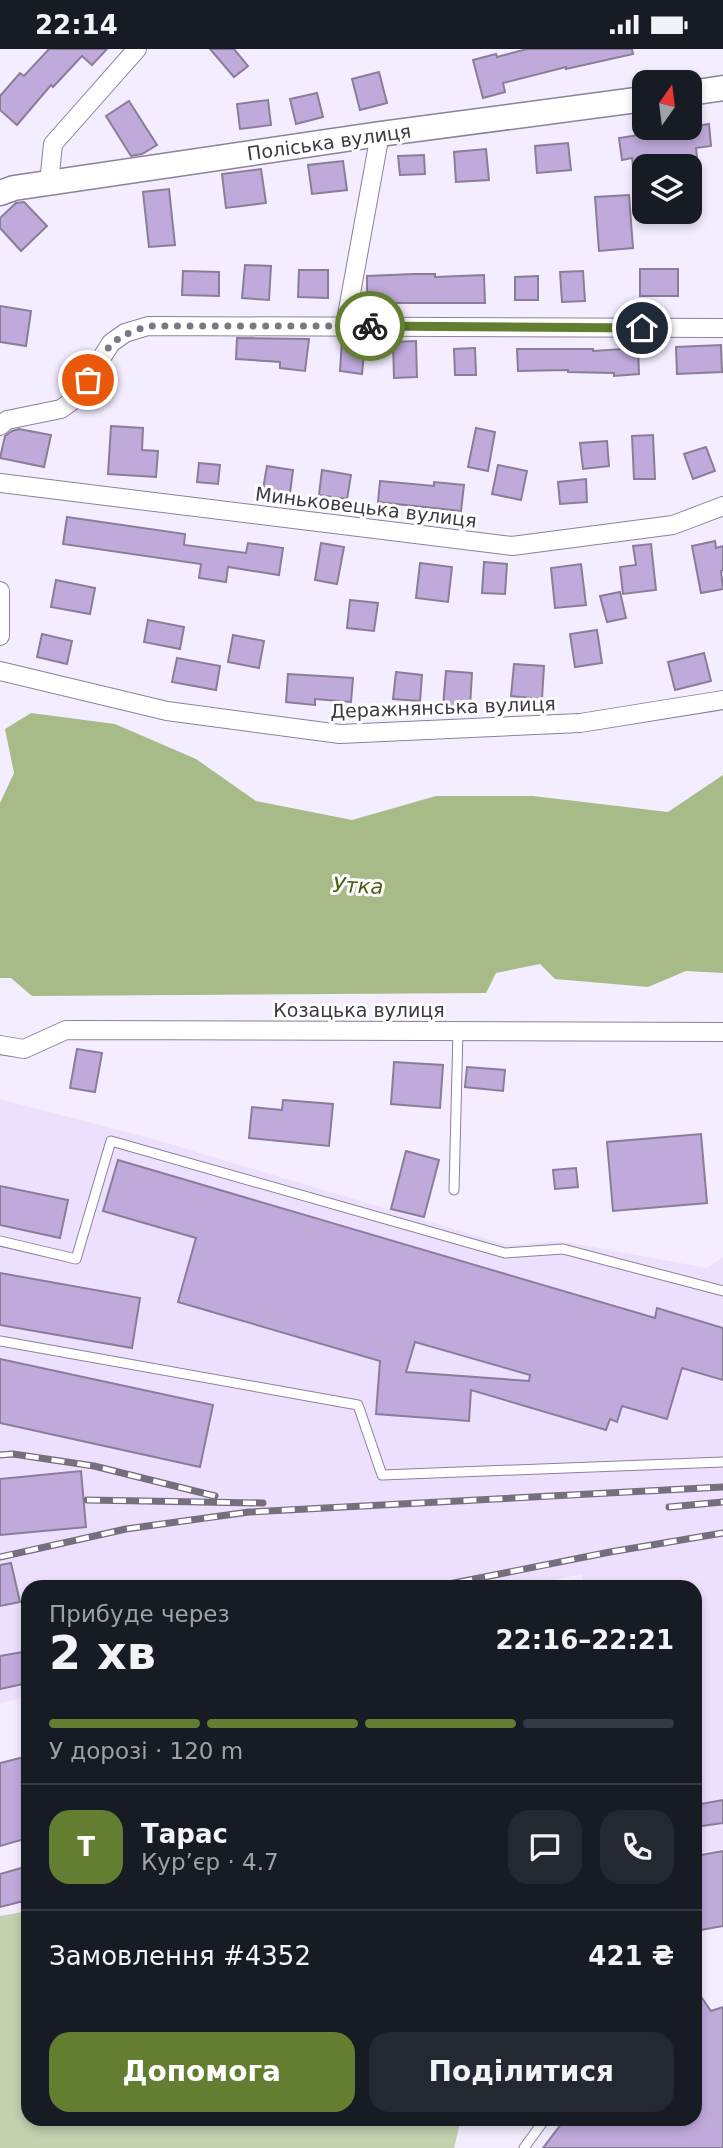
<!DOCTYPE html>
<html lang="uk">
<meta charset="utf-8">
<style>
:root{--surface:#171b24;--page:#242831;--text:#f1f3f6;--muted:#9ea1a6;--line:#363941;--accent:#637e31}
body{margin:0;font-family:"DejaVu Sans",sans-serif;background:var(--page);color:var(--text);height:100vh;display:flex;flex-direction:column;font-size:26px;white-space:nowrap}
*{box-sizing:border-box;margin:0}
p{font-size:23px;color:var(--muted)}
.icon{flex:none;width:38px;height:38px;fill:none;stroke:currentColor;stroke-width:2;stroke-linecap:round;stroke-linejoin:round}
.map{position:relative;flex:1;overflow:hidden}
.sheet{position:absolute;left:21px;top:1531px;width:681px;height:546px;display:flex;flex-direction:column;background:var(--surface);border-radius:21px;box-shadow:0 4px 10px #0003}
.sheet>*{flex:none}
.needle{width:46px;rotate:14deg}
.controls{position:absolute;left:632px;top:21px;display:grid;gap:14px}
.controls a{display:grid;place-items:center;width:70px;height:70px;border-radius:14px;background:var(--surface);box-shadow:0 4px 10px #0003;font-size:35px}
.pin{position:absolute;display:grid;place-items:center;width:60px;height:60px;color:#fff;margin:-30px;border:4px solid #fff;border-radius:50%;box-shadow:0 2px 7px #0007}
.courier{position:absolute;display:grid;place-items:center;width:70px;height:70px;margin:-35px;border:5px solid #637e31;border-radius:50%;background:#fff;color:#222;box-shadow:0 2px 9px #0007}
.summary em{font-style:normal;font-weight:800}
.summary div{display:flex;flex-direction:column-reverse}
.summary{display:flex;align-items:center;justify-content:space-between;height:119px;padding:0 28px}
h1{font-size:46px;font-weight:800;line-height:52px}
.bar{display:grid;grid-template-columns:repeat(4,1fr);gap:10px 7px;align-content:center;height:84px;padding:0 28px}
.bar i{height:9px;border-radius:5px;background:var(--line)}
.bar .selected{background:var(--accent)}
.bar p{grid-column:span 4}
.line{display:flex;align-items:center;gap:18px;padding:0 28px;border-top:2px solid var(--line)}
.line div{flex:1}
.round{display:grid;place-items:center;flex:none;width:74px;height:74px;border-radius:21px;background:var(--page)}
.primary-button{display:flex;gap:14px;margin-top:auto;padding:14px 28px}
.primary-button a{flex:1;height:80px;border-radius:21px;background:var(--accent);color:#fff;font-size:28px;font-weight:800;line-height:80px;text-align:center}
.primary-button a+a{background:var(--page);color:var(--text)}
.status{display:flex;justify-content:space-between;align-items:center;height:49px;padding:0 35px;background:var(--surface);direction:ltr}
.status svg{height:19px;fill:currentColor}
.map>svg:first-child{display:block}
</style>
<div class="status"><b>22:14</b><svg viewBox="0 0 49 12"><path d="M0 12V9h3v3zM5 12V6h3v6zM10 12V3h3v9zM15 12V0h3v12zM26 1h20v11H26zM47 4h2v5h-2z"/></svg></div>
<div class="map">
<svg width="723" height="2099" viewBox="0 0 723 2099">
<rect width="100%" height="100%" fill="#f4edff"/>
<path fill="#ede0ff" d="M0 1050 153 1090 508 1196 560 1192 707 1219 723 1208V1800L695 1805V1538H584L582 1525 521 1538H28V1648L0 1654Z"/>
<path fill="#c3d1af" d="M28 1862V2070H461L454 2099H0V1867Z"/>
<path fill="#a7bb88" d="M31 664 115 675 196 710 256 752 352 771 436 747H533L668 763 723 726V924L686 922 648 938 555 930 540 915 496 924 486 944 32 947 11 929H0V754L14 724 5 680Z"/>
<g fill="#c0aadc" stroke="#897d98" stroke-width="2" fill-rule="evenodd">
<path d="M49 0H107L92 16 82 7 53 38 51 36 17 76 0 61V47L20 24 24 27Z"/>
<path d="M210 0H234L248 17 234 28Z"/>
<path d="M527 0H632L633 5 566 20V18L503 34 505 43 483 49 473 11 496 5 497 8Z"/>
<path d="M379 23 387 54 360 61 352 30Z"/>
<path d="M317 44 323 68 296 75 290 50Z"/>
<path d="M268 51 271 76 240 80 237 55Z"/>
<path d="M129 52 157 96 142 105 131 107 106 67Z"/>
<path d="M709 75 711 97 696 99 697 108 662 112V117H644V141L636 142 632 109 622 111 619 89Z"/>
<path d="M568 94 571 121 537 124 535 97Z"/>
<path d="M486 100 489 131 456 133 454 103Z"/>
<path d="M424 106 425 125 400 126 398 107Z"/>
<path d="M343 112 347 141 312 145 308 116Z"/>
<path d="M261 120 266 154 226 159 222 125Z"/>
<path d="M169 140 175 196 149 198 143 143Z"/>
<path d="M629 146 633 199 599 202 595 148Z"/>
<path d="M24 153 47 177 21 202 0 179V169L16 154Z"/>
<path d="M245 216 271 217 269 251 242 249Z"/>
<rect x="640" y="220" width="38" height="27"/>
<path d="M299 221H328V249L298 248Z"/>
<path d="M183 222 219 223V247L182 246Z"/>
<path d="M583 222 585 252 562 253 560 223Z"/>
<path d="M414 225H435V228L484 226 485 254H367V227Z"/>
<path d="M538 227V251H515V228Z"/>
<path d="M0 257 31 262 26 297 0 293Z"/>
<path d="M237 289 309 290 305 322 280 319V313L236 310Z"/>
<path d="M342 291 365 293 362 325 340 322Z"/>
<path d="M416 292 417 328 394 329 393 293Z"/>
<path d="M721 296 722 323 677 325 676 298Z"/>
<path d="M475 299 476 326H455L454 300Z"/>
<path d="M638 299 639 325 614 327V324L568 323V321L518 322 517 300H593V302Z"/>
<path d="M111 377 143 379 142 401 158 402 156 428 108 425Z"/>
<path d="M476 379 495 383 488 422 468 418Z"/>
<path d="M19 380 51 386 44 418 0 409 5 387 12 382Z"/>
<path d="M653 386 655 430H634L632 387Z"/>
<path d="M607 392 609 417 583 420 580 394Z"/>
<path d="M706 398 715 422 693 430 684 405Z"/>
<path d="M199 414 220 416 218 435 197 433Z"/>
<path d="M498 416 527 422 521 451 492 445Z"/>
<path d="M267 417 293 421 290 444 263 440Z"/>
<path d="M322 421 351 426 347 450 319 446Z"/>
<path d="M586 430 587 453 560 455 558 433Z"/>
<path d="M380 432 434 437V433L464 436 461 462 378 453Z"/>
<path d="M67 468 185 485 184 496 246 504 248 494 283 499 279 526 228 518 226 533 199 529 201 515 63 495Z"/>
<path d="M715 492 716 499 723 497V521L721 522 723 540 701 544 692 497Z"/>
<path d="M321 494 344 498 337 535 315 531Z"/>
<path d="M651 495 656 541 623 545 620 518 636 516 633 497Z"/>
<path d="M484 513 507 515 505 545 482 544Z"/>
<path d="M420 514 452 518 448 553 416 549Z"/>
<path d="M581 515 586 556 555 559 551 519Z"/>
<path d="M56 531 95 539 90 565 51 558Z"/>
<path d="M620 543 626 569 607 573 600 547Z"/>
<path d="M350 551 378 554 374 582 347 579Z"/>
<path d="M148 571 184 578 180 600 144 593Z"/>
<path d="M597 581 602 614 575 618 570 585Z"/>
<path d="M42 585 72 592 67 615 37 608Z"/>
<path d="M233 586 264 592 259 619 228 613Z"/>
<path d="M704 604 711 632 675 641 668 613Z"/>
<path d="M177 609 220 617 216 641 172 633Z"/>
<path d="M514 615 544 617 542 650 511 647Z"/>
<path d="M446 622 472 624 470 658 443 657Z"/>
<path d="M396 623 422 626 420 652 393 650Z"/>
<path d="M288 625 353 629 351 653 315 650V656L286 653Z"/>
<path d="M77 1000 102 1004 95 1043 70 1039Z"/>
<path d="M394 1013 443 1016 440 1059 391 1055Z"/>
<path d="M467 1018 505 1021 503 1042 465 1038Z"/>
<path d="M283 1051 333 1055 329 1097 249 1089 252 1058 282 1061Z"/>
<path d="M701 1085 707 1154 613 1162 607 1093Z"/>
<path d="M406 1102 439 1111 424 1168 391 1160Z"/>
<path d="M118 1111 655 1269 657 1259 723 1279V1331L682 1319 667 1370 622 1357 617 1373 610 1370 606 1381 471 1341 469 1372 376 1365 380 1312 178 1253 196 1189 103 1162ZM415 1293 530 1326 529 1332 406 1323Z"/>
<path d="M576 1119 578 1138 555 1140 553 1121Z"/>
<path d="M0 1137 68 1151 60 1189 0 1176Z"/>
<path d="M0 1224 140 1249 132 1299 0 1276Z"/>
<path d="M0 1310 213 1356 200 1418 0 1374Z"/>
<path d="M81 1422 86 1478 0 1486V1430Z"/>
<path d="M11 1514 20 1553 0 1557V1516Z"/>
<path d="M28 1602V1634L0 1640V1607Z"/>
<path d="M28 1707V1789L0 1797V1714Z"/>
<path d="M723 1751V1774L695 1778V1756Z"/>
<path d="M723 1802V1877L695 1882V1807Z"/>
<path d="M28 1817V1851L0 1858V1825Z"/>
<path d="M695 1939 711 1962 723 1958V2099H543L565 2070H695Z"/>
</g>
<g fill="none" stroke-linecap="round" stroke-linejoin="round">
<defs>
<g id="service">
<path d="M454 1141 458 982"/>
<path d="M0 1192 76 1210 111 1092 505 1204 563 1200 723 1242"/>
<path d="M0 1292 358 1356 382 1426 723 1413"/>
<path d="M524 2099 545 2070"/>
</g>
<g id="minor">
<path d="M49 134 53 95 137 0"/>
<path d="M345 277 380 85"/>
<path d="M0 377 7 371 61 360 76 349 111 294 125 284 148 277 723 279"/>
<path d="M0 434 512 497 673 476 723 457"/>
<path d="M0 542V587"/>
<path d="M0 622 167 662 340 685 580 674 723 651"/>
<path d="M0 996 24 1000 66 981 723 983"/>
</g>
<g id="secondary">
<path d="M690 44 723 39"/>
<path d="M0 144 14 139 380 85 644 50"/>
</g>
</defs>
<use href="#service" stroke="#8c809b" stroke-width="11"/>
<use href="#minor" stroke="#8c809b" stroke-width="20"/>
<use href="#secondary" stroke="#8c809b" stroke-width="27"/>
<use href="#service" stroke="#fff" stroke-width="9"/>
<use href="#minor" stroke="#fff" stroke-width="18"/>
<use href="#secondary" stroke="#fff" stroke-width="24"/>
<defs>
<g id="rail">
<path d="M0 1406 13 1405 94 1417 215 1447"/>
<path d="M87 1451 263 1454"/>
<path d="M669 1458 723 1453"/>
<path d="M0 1508 126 1480 249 1463 723 1438"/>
<path d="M434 1538 610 1503 723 1484"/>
</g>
</defs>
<use href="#rail" stroke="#756f7d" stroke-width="7"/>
<use href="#rail" stroke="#fefefe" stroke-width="4.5" stroke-dasharray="13" stroke-linecap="butt"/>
</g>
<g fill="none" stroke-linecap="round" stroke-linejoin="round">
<path stroke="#7d7785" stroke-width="7" stroke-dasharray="0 12.6" d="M88 331C109 297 108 290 148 277H370"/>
<path stroke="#637e31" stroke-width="9" d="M370 277 642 279"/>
</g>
<g text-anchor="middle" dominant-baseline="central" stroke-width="6" stroke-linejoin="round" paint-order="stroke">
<g font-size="19" fill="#3d3844" stroke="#fefefe">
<text transform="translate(329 93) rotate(-8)">Поліська вулиця</text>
<text transform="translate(366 458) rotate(7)">Миньковецька вулиця</text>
<text transform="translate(443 658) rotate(-2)">Деражнянська вулиця</text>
<text x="359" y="961">Козацька вулиця</text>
</g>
<g font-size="21" font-style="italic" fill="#465e10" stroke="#fefefe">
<text transform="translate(358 837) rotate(2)">Утка</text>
</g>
</g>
</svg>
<div class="controls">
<a><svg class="needle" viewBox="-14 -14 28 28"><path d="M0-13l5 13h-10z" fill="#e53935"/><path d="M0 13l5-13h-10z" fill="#9ea1a6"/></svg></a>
<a><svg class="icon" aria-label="layers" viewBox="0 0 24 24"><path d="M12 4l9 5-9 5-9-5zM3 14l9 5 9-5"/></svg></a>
</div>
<div class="pin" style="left:88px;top:331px;background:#ea580c"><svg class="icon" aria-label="bag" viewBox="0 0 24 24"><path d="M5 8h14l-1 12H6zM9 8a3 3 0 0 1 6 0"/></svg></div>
<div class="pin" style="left:642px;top:279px;background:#1f2937"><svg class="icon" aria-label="home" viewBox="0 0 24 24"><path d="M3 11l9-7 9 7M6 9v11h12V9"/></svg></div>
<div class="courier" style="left:370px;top:277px"><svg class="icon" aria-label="bike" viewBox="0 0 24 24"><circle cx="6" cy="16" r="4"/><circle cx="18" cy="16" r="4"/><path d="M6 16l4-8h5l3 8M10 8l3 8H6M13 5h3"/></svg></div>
<section class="sheet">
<div class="summary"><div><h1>2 хв</h1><p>Прибуде через</p></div><em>22:16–22:21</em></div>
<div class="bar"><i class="selected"></i><i class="selected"></i><i class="selected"></i><i></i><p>У дорозі · 120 m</p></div>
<div class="line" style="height:126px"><b class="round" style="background:var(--accent);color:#fff">Т</b><div><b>Тарас</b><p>Кур’єр · 4.7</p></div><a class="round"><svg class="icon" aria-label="chat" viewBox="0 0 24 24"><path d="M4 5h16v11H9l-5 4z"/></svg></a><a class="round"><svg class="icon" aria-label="phone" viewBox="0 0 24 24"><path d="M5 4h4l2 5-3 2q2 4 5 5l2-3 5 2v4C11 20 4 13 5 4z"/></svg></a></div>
<div class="line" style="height:91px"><div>Замовлення #4352</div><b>421 ₴</b></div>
<div class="primary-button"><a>Допомога</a><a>Поділитися</a></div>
</section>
</div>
